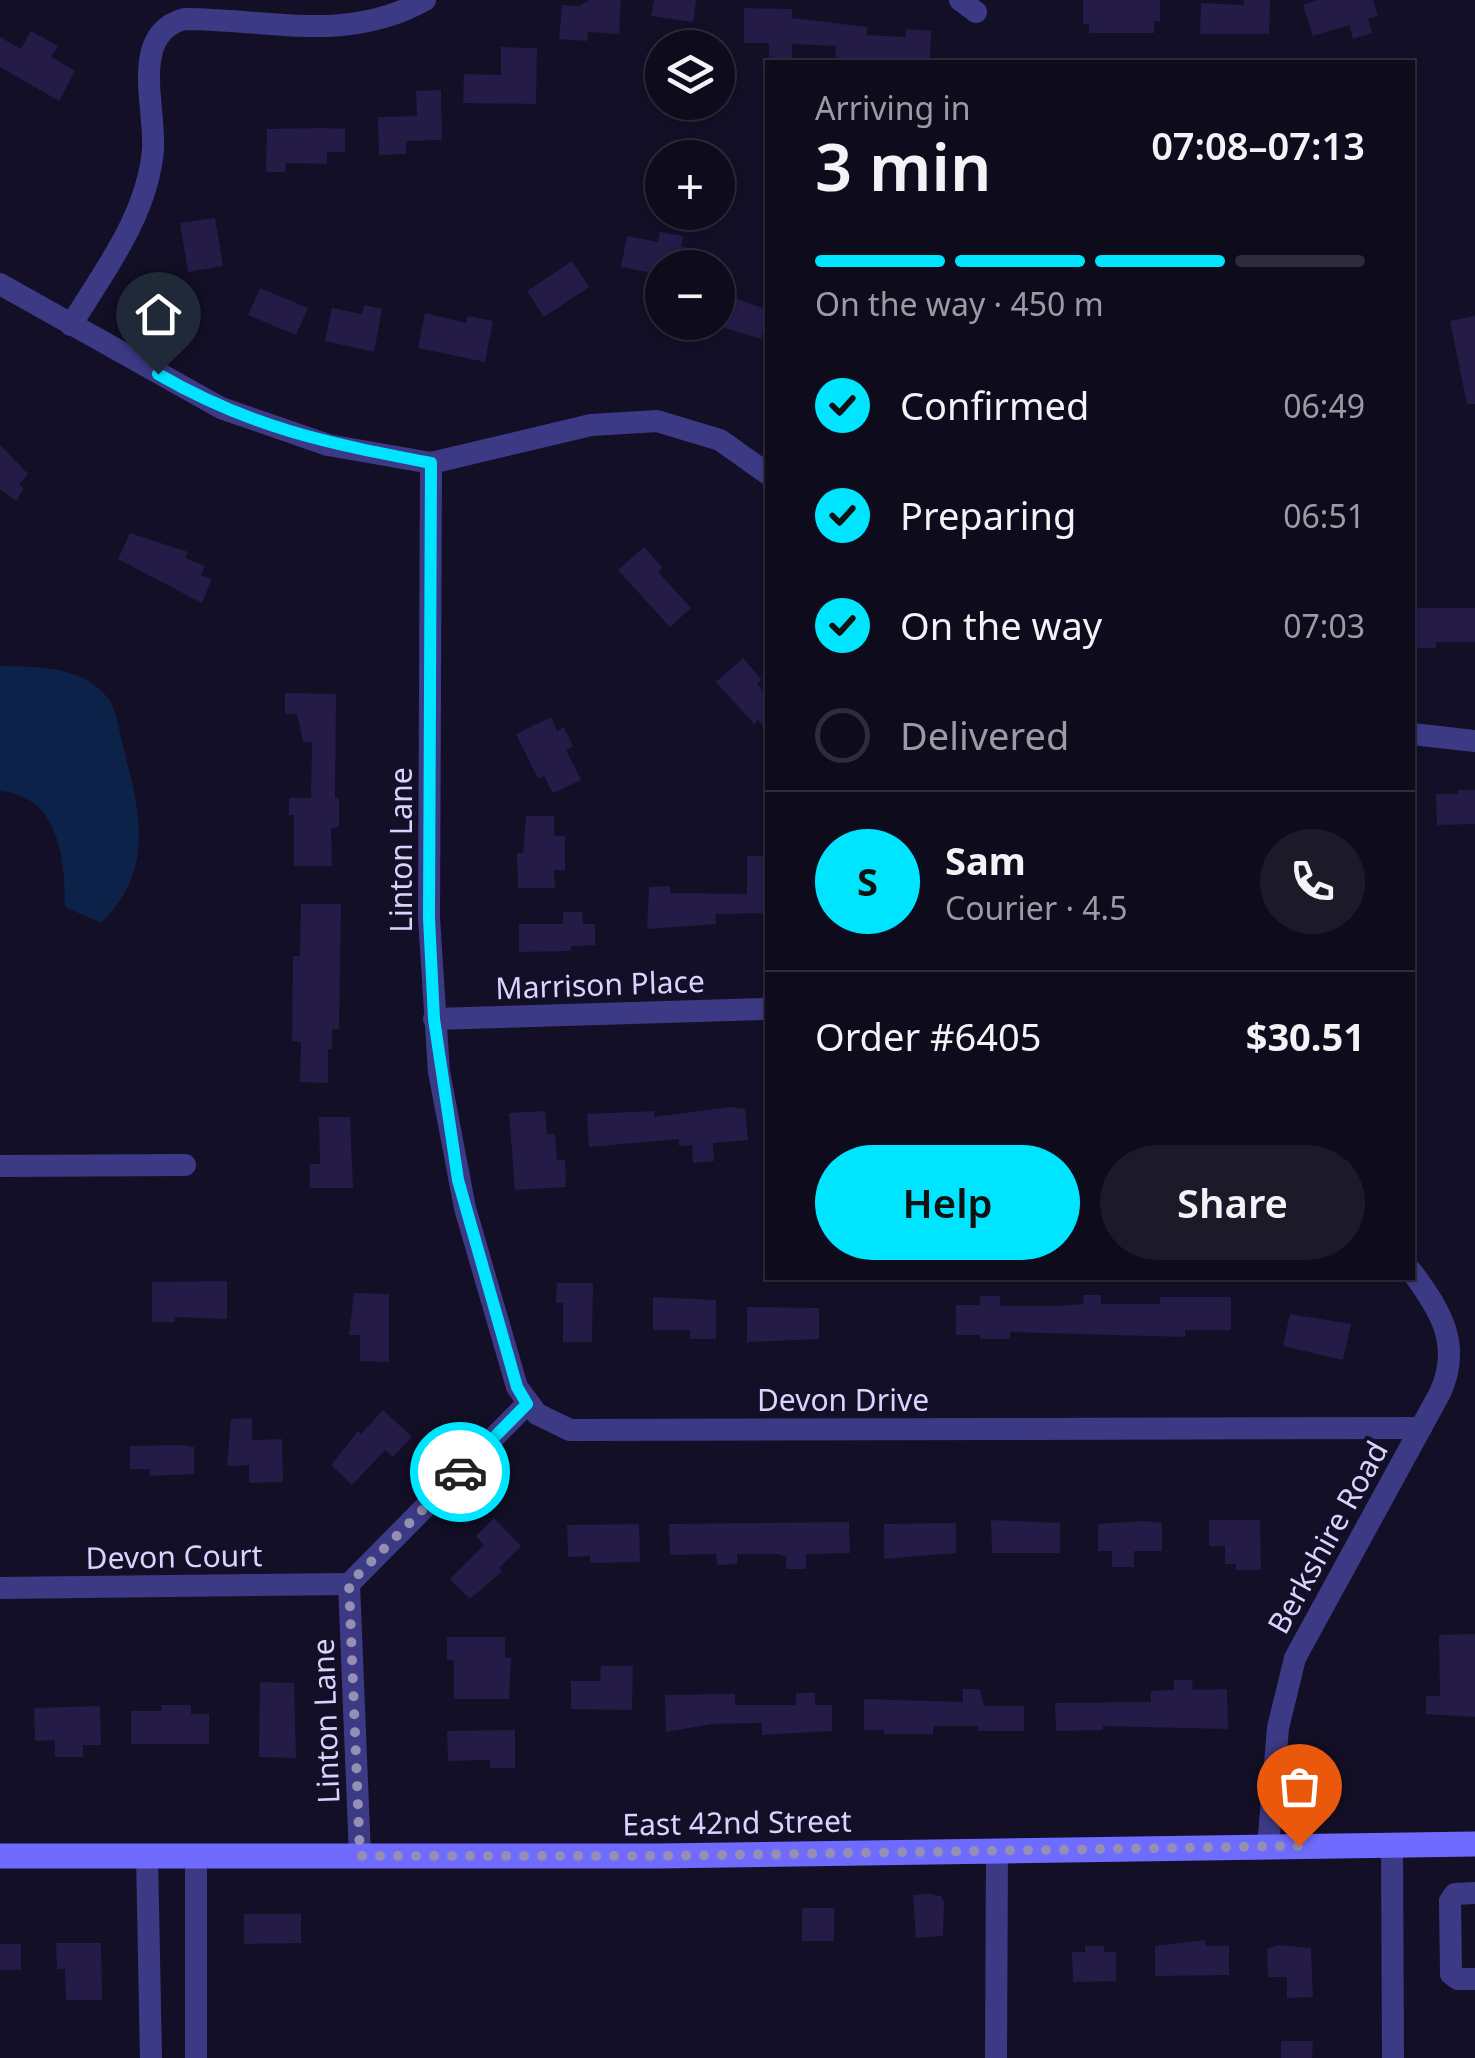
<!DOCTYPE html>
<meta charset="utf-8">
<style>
:root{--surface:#0e0b1c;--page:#1c1929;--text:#f1f3f6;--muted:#9b9ba3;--line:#2e2b3b;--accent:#00e5ff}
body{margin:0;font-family:"Noto Sans",sans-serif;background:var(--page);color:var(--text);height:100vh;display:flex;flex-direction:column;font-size:38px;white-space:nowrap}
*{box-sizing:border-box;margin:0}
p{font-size:32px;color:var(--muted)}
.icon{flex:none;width:55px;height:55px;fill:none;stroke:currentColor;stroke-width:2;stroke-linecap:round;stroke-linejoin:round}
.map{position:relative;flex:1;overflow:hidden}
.details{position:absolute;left:765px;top:60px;width:650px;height:1220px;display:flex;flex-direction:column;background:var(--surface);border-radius:0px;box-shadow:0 2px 8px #0004,0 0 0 2px var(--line)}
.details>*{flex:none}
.tools{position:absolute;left:645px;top:30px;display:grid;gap:20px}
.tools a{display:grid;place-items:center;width:90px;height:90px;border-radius:50%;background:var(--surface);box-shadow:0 2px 8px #0004,0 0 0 2px var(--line);font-size:50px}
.pin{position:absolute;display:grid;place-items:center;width:85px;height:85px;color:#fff;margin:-102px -42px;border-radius:50% 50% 50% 0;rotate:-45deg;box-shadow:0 0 10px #0007}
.pin .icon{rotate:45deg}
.courier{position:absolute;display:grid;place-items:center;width:100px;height:100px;margin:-50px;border:8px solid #00e5ff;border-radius:50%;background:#fff;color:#222;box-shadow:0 2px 12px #0007}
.headline em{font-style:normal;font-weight:600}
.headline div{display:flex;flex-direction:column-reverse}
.headline{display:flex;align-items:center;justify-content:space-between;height:170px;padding:0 50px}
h1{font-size:65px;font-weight:600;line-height:75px}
.bar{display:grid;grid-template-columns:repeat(4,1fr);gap:15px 10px;align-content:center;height:120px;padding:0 50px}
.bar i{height:12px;border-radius:8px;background:var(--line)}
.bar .selected{background:var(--accent)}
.bar p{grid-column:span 4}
.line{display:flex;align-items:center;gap:25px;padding:0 50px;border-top:2px solid var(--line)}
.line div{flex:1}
.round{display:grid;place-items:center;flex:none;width:105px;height:105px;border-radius:52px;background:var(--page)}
ol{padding:0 50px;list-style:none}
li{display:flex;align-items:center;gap:30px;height:110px}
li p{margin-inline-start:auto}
li .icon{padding:10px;border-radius:50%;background:var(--accent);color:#111;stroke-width:4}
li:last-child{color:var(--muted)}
li i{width:55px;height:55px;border:5px solid var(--line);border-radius:50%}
.primary-button{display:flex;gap:20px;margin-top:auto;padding:20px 50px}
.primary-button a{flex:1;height:115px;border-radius:60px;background:var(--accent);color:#111;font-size:40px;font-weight:600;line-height:115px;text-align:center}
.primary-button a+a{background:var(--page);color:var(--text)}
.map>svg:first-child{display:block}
</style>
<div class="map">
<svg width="1475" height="2058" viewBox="0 0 1475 2058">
<rect width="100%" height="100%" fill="#130f26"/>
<path fill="#0c2248" d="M0 666C37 667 82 665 108 698 117 710 120 736 124 750 141 815 154 872 101 923L65 907C65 858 59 796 0 791Z"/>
<g fill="#241b47">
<path d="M589 0H621L619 34 588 32 587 41 559 39 562 5 579 6Z"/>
<path d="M654 0H696L693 22 651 16Z"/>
<path d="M1083 0H1160V21H1154V33H1089V24H1083Z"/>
<path d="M1244 0H1270L1269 34H1200L1201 3 1244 5Z"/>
<path d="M1318 0H1373L1378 16 1368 19 1372 33 1353 39 1349 25 1313 36 1303 5Z"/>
<path d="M744 8 792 9V18L867 27V35L906 37V29L931 31 930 61 860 62 835 57 836 46 792 44V61H769V43H744Z"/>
<path d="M31 31 58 46 51 57 75 71 59 101 0 67V37L21 49Z"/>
<path d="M501 47 537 48 536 104 463 103 464 74 501 75Z"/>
<path d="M441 90 442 140 406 141V154L379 155 378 117 417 116 416 91Z"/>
<path d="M327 128 345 129V152H327V164L286 163 285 172H266L267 129Z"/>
<path d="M215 218 223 266 188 272 180 223Z"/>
<path d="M660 232 683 236 681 247 689 248 685 268H662V275L621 267 627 236 658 242Z"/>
<path d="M572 261 589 287 544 317 527 291Z"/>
<path d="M260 288 308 308 296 335 248 315Z"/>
<path d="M721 293 768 310 761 339 718 326Z"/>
<path d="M364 305 382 309 374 352 325 341 332 308 362 314Z"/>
<path d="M425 313 466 323 468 316 493 321 485 362 418 348Z"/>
<path d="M1475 316V404H1467L1450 321Z"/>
<path d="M0 445 28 474 19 485 24 488 16 501 0 489Z"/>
<path d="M130 533 188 552 185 558 205 566 201 575 212 579 202 603 118 559Z"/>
<path d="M644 547 663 568 658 572 691 608 670 627 618 570Z"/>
<path d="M1412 608H1475V642H1436V648H1412Z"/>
<path d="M743 658 762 680 757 684 768 696V731L758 720 754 724 716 682Z"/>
<path d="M285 693 336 694 335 798H339V826L331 829 332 866H294V815H289V798H311L312 742H303L297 714H285Z"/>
<path d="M551 717 557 731 564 727 573 746 566 750 581 780 553 793 544 776 538 779 516 734Z"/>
<path d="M1458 790H1475V824L1437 825 1436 794H1458Z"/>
<path d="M526 816H554V836H565V870H554L555 888H518L517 853H523Z"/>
<path d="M747 856H768V913L715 914 716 924 647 929 649 887 670 886V893L747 894Z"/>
<path d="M301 904H341L339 1029H332V1049H328V1083L300 1082 301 1042 292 1041 293 956H300Z"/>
<path d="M563 912H582L583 924H595V945L571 946V951L519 952V924H563Z"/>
<path d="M730 1107 745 1109 748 1140 713 1143 714 1161 693 1163 692 1145 679 1146V1139L589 1147 587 1114 654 1111V1117Z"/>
<path d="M545 1111 547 1134H555L557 1160H565L566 1187 515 1190 509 1113Z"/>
<path d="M319 1117H350L353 1188H310V1164H320Z"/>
<path d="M227 1281V1319L175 1317V1322H152V1282Z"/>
<path d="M557 1283H593L592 1342H563V1303H556Z"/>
<path d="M354 1293 389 1294V1362L360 1361V1335H349Z"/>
<path d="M1083 1295H1101V1304H1160V1297H1231V1330H1185V1337L1010 1332V1339H980V1335H956V1305H980V1296H1000V1306H1056L1084 1304Z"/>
<path d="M653 1297 716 1300V1339H690V1330H653Z"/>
<path d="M747 1307 819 1308V1339L747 1342Z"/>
<path d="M1290 1314 1351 1324 1343 1360 1283 1346Z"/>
<path d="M383 1410 412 1437 393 1457 385 1450 352 1485 331 1465 358 1431 361 1434Z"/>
<path d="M252 1418V1440L282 1439 283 1482 249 1483V1465L227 1466 231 1419Z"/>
<path d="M183 1445 194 1447V1474L150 1476V1469H130V1446Z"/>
<path d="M494 1518 521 1546 499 1568 502 1571 470 1599 450 1579 484 1545 476 1536Z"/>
<path d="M991 1520 1060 1523V1553H992Z"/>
<path d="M1209 1520H1260L1261 1570H1236V1564H1225V1546H1209Z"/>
<path d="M1145 1521 1162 1523V1551H1134V1567H1112V1551H1098V1524Z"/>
<path d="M849 1522 850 1553 806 1554V1569H786V1557L780 1554H737V1564L717 1565 716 1554 670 1555 669 1524Z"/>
<path d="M956 1523V1553L884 1559V1524Z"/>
<path d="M639 1524 640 1562 590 1563V1556L568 1557 567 1525Z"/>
<path d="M1475 1634V1717L1426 1714V1696H1440L1439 1635Z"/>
<path d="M447 1637H505V1658H511L509 1699H454V1660H447Z"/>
<path d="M601 1666H633L632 1710 571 1709V1681H600Z"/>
<path d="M1174 1680H1192L1193 1690 1227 1689 1228 1729 1103 1726V1730L1056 1731 1055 1703 1151 1702V1691L1174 1690Z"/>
<path d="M260 1682 294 1683 296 1758 259 1757Z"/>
<path d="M963 1689H980L984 1706H1024V1731H978V1726H933V1734H884V1730H864V1699L963 1702Z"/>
<path d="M796 1693H815V1705H832V1731L762 1735V1723L712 1724 666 1732 665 1695 735 1694V1705H796Z"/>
<path d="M161 1705H191V1714H209V1744H131V1711H162Z"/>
<path d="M100 1706 101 1745H83V1757H55V1740L35 1741 34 1708Z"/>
<path d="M515 1730V1768H490V1760L448 1761 447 1731Z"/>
<path d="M930 1894 941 1896 944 1902 943 1936 916 1938 913 1895Z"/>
<rect x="802" y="1908" width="32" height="33"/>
<path d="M244 1914H301V1943L244 1944Z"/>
<path d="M1205 1940V1946H1229V1975L1155 1976V1946Z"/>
<path d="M56 1943H101L102 2000H66L65 1969H57Z"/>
<rect x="0" y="1944" width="21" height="26"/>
<path d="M1279 1945 1311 1948 1313 1997 1287 1998V1977H1268L1267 1949Z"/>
<path d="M1085 1946H1104V1952H1116V1981L1073 1982 1072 1952H1085Z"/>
<path d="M1281 2041H1313L1312 2058H1281Z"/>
</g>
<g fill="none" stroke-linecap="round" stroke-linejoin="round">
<g stroke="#3d3a85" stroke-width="22">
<path d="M960 0 976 12"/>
<path d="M0 284 221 408 328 445 431 463 591 425 657 421 720 440 768 474"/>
<path d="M71 325C104 271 147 216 153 150 156 108 129 34 184 19 269 19 347 44 425 0"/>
<path d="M431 463 429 918 439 1072 465 1208 517 1387 537 1414 570 1430 1421 1428"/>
<path d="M1412 734 1475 741"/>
<path d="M434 1019 768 1009"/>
<path d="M0 1166 185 1165"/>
<path d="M349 1584 360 1856"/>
<path d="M349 1584 527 1404"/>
<path d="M0 1588 349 1584"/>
<path d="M1392 1845 1393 2058"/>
<path d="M1268 1847 1278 1728 1295 1658 1440 1393C1462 1345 1441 1311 1412 1272"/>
<path d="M147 1856 151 2058"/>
<path d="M196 1856V2058"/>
<path d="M1475 1893 1455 1894 1450 1901 1451 1974 1458 1979H1475"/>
<path d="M996 2058 997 1851"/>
</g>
<path stroke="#6f6bff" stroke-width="25" d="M0 1856H659L1475 1844"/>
</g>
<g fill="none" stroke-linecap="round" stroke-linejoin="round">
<path stroke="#948fb3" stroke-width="10" stroke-dasharray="0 18" d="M460 1472 349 1584 360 1856H659L1299 1846"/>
<path stroke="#00e5ff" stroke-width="12" d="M158 374C251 428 327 443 431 463L429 918 434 1019 458 1180 517 1387 527 1404 460 1472"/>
</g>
<g text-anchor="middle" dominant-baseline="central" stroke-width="8" stroke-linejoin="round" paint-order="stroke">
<g font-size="30" fill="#d9d4ff" stroke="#130f26">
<text transform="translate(400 850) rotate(-90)">Linton Lane</text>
<text transform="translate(600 984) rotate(-2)">Marrison Place</text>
<text x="843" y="1399">Devon Drive</text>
<text transform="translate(1327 1537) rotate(-61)">Berkshire Road</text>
<text transform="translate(174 1556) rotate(-1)">Devon Court</text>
<text transform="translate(325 1721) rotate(-92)">Linton Lane</text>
<text transform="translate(737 1822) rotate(-1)">East 42nd Street</text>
</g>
</g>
</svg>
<div class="tools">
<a><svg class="icon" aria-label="layers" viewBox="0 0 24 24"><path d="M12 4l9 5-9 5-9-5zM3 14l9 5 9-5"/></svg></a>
<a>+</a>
<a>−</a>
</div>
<div class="pin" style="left:1299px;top:1846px;background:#ea580c"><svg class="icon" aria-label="bag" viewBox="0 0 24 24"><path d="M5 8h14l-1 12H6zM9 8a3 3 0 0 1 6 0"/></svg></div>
<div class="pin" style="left:158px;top:374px;background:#1f2937"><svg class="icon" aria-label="home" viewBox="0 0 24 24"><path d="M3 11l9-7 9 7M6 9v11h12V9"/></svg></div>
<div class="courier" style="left:460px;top:1472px"><svg class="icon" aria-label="car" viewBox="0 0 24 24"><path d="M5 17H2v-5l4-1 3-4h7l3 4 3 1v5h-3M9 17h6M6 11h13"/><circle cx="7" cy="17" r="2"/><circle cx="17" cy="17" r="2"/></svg></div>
<section class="details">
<div class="headline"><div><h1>3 min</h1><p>Arriving in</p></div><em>07:08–07:13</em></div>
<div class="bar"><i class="selected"></i><i class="selected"></i><i class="selected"></i><i></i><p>On the way · 450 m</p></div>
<ol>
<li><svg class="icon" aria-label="check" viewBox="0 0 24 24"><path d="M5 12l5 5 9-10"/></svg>Confirmed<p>06:49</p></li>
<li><svg class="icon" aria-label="check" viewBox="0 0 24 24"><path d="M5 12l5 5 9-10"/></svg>Preparing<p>06:51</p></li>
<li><svg class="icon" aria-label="check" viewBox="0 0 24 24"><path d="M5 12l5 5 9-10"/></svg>On the way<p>07:03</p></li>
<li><i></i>Delivered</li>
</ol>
<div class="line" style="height:180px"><b class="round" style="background:var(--accent);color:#111">S</b><div><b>Sam</b><p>Courier · 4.5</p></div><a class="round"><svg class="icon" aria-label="phone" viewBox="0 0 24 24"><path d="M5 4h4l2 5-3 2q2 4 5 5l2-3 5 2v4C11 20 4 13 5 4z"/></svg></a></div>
<div class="line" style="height:130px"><div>Order #6405</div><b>$30.51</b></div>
<div class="primary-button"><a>Help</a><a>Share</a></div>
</section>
</div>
